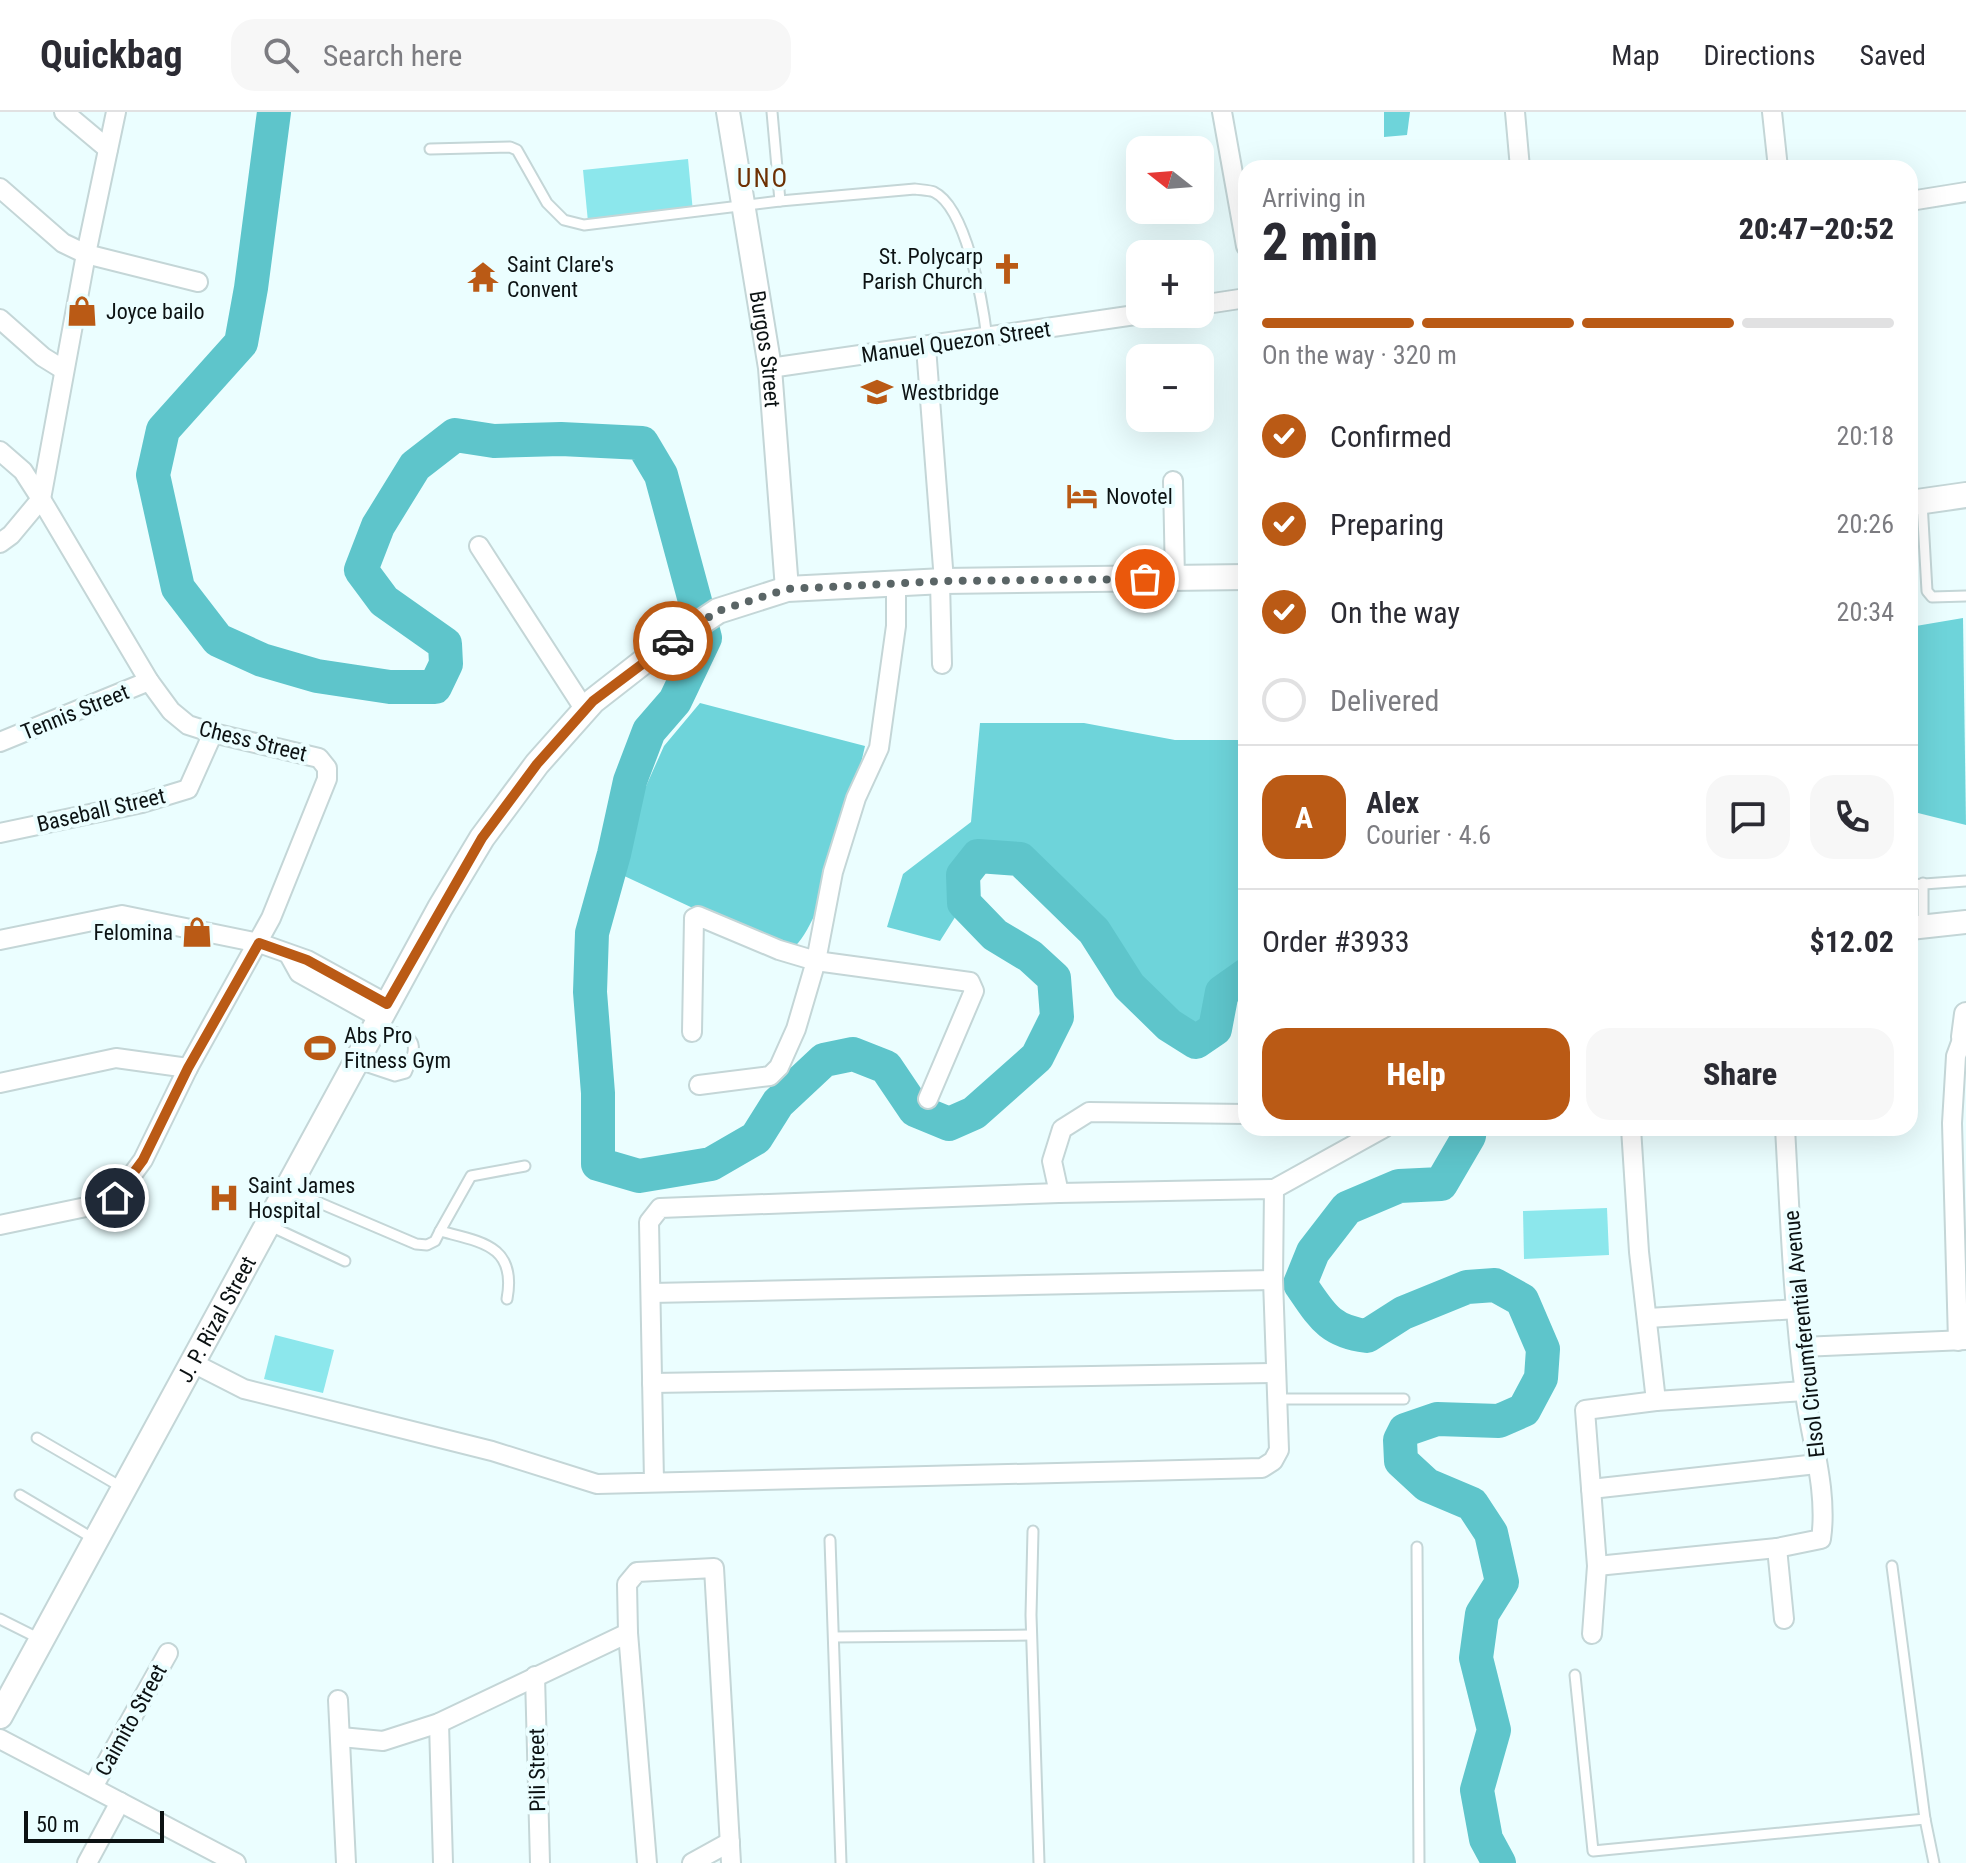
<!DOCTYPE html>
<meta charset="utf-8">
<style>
:root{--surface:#fff;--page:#f7f7f7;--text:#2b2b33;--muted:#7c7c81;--line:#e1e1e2;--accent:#ba5a15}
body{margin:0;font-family:"Roboto Condensed",sans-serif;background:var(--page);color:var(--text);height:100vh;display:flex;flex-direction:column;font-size:30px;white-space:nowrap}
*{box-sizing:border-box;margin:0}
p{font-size:26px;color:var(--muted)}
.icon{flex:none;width:44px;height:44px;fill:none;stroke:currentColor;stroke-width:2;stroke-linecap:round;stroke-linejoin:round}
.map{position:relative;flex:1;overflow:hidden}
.sheet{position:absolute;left:1238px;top:48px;width:680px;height:976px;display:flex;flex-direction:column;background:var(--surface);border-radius:24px;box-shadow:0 8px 32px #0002}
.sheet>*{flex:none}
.needle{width:52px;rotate:287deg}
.controls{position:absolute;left:1126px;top:24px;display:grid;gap:16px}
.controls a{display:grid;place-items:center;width:88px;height:88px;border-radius:16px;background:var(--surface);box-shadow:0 8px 32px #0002;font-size:40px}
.scale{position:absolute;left:24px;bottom:20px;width:140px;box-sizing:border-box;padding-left:8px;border:4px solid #0c1213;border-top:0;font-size:22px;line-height:28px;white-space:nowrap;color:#0c1213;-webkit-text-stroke:6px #ebfeff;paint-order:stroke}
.pin{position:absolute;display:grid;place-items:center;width:68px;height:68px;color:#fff;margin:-34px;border:4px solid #fff;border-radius:50%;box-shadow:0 2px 8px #0007}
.courier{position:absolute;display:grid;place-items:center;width:80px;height:80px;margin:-40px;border:6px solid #ba5a15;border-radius:50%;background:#fff;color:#222;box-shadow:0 2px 10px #0007}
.headline em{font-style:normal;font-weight:800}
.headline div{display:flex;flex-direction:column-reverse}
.headline{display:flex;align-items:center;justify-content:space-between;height:136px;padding:0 24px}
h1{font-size:52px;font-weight:800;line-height:60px}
.bar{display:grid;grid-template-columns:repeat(4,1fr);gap:12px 8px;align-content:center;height:96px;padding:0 24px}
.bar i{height:10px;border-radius:6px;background:var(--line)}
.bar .selected{background:var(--accent)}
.bar p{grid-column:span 4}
.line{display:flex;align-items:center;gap:20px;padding:0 24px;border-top:2px solid var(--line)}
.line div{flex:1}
.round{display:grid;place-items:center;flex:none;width:84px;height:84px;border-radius:24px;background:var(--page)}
ol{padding:0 24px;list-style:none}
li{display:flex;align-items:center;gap:24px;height:88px}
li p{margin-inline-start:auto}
li .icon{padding:8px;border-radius:50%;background:var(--accent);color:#fff;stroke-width:4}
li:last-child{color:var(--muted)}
li i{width:44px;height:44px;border:4px solid var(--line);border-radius:50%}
.cta{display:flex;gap:16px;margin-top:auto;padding:16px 24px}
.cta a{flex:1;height:92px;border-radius:24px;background:var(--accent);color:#fff;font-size:32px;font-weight:800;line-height:92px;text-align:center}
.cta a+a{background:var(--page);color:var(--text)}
header{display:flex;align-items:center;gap:48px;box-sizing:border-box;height:112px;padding:0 40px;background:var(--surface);border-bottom:2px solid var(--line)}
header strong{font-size:38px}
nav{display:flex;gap:44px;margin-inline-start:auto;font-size:28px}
.search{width:560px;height:72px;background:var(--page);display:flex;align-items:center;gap:20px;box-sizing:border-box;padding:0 28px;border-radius:24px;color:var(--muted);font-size:30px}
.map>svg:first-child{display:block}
</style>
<header>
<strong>Quickbag</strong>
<div class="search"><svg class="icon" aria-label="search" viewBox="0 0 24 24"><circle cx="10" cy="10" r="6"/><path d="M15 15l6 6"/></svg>Search here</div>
<nav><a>Map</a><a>Directions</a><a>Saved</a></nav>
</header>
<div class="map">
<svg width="1966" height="1751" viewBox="0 0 1966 1751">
<rect width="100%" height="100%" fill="#ebfeff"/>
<g fill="#8ce7ec">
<path d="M688 47 693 100 588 110 583 58Z"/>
<path d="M1607 1096 1609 1143 1524 1147 1523 1099Z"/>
<path d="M275 1223 334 1238 323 1281 264 1267Z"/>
</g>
<g fill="#6ed4da">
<path d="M1384 0H1410L1407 23 1384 25Z"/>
<path d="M1963 506 1966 713 1910 699V515Z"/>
<path d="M700 591 865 634C856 673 822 826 787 840L620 762 634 701 664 634Z"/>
<path d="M980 611H1084L1175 628H1246V863L1222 880 1215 917 1196 930 1169 913 1129 874 1094 819 1020 747 978 744 963 763 964 791 940 829 887 815 903 762 971 710Z"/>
</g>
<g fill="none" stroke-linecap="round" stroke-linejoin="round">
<g stroke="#5ec5cb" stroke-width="34">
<path d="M274 0 251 176 241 231 163 318 153 363 178 476 218 528 262 548 317 564 390 575H435L446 552 445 532 384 489 361 458 378 414 415 354 455 323 494 329 561 327 642 331 661 363 705 526 675 589 649 619 630 669 614 742 592 821 590 880 598 981V1052L639 1064 711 1052 756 1026 778 991 824 948 853 942 886 955 915 998 949 1012 974 1001 1037 945 1057 905 1054 866 1030 844 995 823 964 791 963 763 978 744 1020 747 1094 819 1129 874 1169 913 1196 930 1215 917 1222 880 1246 863"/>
<path d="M1470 1016 1469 1024 1441 1072 1399 1074 1347 1096 1313 1140 1300 1172C1321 1202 1328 1219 1367 1224L1403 1201 1467 1175 1495 1173 1522 1188 1543 1237 1541 1266 1524 1298 1499 1309 1437 1307 1405 1318 1400 1328 1401 1349 1427 1373 1472 1392 1491 1421 1502 1470 1482 1502 1476 1546 1494 1618 1477 1678 1486 1727 1499 1751"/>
</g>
<defs>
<g id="service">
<path d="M772 0 780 89"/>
<path d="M430 37 510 35 517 38 547 91 564 108 584 113 780 89 915 77C920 78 929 78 934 80 967 96 983 193 987 226"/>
<path d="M1922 390 1927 479 1932 485 1966 484"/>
<path d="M1923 771V814"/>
<path d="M1910 773 1966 769"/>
<path d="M359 952 395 964 406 961C423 922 410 926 376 915"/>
<path d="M287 1077 416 1132 427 1133 435 1129 440 1119C481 1130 517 1133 507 1187"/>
<path d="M268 1113 345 1149"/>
<path d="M440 1119 471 1064 525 1054"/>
<path d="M1277 1287H1404"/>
<path d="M37 1326 123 1376"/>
<path d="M20 1383 94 1427"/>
<path d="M1033 1419 1031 1503 1039 1751"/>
<path d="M830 1428 841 1751"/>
<path d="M1417 1435 1419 1751"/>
<path d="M1892 1454 1925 1707 1934 1751"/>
<path d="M0 1507 40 1527"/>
<path d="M834 1525 1031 1523"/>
<path d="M1575 1563 1593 1739 1925 1707"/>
</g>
<g id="minor">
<path d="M64 0 108 37"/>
<path d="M1222 0 1246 134"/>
<path d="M1515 0 1520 56"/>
<path d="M1772 0 1778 56"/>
<path d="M0 76 63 131 86 142 198 170"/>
<path d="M1910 89 1966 80"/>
<path d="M1200 193 1246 186"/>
<path d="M0 207 43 245 64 258"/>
<path d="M926 235 944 469"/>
<path d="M770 256 1142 202"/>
<path d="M0 339 23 359 41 387 149 569 171 599 188 613 213 621 319 646 327 656V667L271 806 188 956 143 1048 115 1086 86 1095 0 1113"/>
<path d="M1173 369 1175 467"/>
<path d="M0 431 11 423 41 387 86 142 116 0"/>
<path d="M479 434 585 598"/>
<path d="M940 470 942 552"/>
<path d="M0 630 149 569"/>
<path d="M0 721 142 691 188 677 213 621"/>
<path d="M0 828 122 803 259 831 307 848 387 892"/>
<path d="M289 843 299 861 380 906"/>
<path d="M692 920 694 806 698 804 779 838 816 849 970 870 974 879 928 987"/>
<path d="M0 971 116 946 188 956"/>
<path d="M699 973 770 964 779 955 796 917 816 849 833 760 856 686 879 636 896 514V472"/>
<path d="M1631 1016 1639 1140 1656 1289"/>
<path d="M1274 1077 1384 1016"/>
<path d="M1059 1081 1052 1049 1062 1017 1089 1000 1246 1002"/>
<path d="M651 1181 1273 1168"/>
<path d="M1648 1206 1797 1197"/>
<path d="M1958 1229 1952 1011 1956 944 1963 925"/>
<path d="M1801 1235 1966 1228"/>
<path d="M193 1251 244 1277 492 1339 597 1372 1262 1356 1273 1349 1279 1338 1273 1168 1274 1077 1059 1081 660 1096 649 1110 654 1369"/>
<path d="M652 1271 1276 1261"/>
<path d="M1591 1377 1817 1352"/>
<path d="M1777 1436 1784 1507"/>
<path d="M1597 1454 1777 1436 1821 1427C1828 1379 1811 1328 1805 1281 1793 1193 1790 1104 1785 1016"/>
<path d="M1592 1522 1597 1454 1585 1298 1656 1289 1805 1279"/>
<path d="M535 1564 540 1751"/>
<path d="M338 1588 346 1751"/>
<path d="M439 1611 443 1751"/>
<path d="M341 1625 383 1629 439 1611 628 1521"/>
<path d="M0 1627 236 1751"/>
<path d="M93 1675 168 1541"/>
<path d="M87 1751 120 1690"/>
<path d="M647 1751 628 1521 627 1472 637 1460 714 1456 731 1751"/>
<path d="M692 1751 730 1730"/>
</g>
<g id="tertiary">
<path id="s1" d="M728 0 770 256 787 477"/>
<path d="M1910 816 1966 810"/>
<path d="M1966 902 1963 925 1966 929"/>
</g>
<g id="secondary">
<path d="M1910 391 1966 383"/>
<path id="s2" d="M0 1604 440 796 482 726 537 652 593 589 652 543 718 499 787 477 944 469 1246 465"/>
</g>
</defs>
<use href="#service" stroke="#c4d6d7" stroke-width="13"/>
<use href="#minor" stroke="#c4d6d7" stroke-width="22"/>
<use href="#tertiary" stroke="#c4d6d7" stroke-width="26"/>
<use href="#secondary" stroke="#c4d6d7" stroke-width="28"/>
<use href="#service" stroke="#fff" stroke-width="9"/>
<use href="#minor" stroke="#fff" stroke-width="18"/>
<use href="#tertiary" stroke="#fff" stroke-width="22"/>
<use href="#secondary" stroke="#fff" stroke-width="24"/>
</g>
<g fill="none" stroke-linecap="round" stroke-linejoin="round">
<path stroke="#5a6566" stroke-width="8" stroke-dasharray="0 14.4" d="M673 529 718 499 787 477 944 469 1145 467"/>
<path stroke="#ba5a15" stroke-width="10" d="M115 1086 143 1048 188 956 259 831 307 848 387 892 482 726 537 652 593 589 673 529"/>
</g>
<defs>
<symbol id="church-bare" viewBox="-9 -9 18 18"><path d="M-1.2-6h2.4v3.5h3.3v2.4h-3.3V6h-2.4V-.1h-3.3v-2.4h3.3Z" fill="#ba5a15" stroke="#ebfeff" stroke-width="2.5" paint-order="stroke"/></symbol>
<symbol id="temple-bare" viewBox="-9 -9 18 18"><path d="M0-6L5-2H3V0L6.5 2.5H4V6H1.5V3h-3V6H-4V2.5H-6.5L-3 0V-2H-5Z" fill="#ba5a15" stroke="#ebfeff" stroke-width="2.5" paint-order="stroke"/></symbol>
<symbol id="shop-bare" viewBox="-9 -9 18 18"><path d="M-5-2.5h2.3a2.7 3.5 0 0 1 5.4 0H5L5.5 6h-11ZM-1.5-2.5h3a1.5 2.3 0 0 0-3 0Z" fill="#ba5a15" stroke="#ebfeff" stroke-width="2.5" paint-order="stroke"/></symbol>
<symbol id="school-bare" viewBox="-9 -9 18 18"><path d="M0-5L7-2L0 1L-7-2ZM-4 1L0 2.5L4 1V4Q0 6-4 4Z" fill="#ba5a15" stroke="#ebfeff" stroke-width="2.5" paint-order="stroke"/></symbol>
<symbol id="hotel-bare" viewBox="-9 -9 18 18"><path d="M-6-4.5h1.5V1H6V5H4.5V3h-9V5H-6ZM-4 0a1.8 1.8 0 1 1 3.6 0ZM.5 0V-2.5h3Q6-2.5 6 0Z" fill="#ba5a15" stroke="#ebfeff" stroke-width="2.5" paint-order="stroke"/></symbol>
<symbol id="stadium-bare" viewBox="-9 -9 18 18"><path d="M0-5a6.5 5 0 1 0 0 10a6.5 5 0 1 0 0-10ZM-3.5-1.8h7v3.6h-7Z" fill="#ba5a15" stroke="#ebfeff" stroke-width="2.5" paint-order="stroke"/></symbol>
<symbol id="hospital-bare" viewBox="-9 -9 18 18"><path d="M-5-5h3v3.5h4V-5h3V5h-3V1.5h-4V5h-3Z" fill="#ba5a15" stroke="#ebfeff" stroke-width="2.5" paint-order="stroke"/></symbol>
</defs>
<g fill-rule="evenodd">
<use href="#church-bare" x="985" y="135" width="44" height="44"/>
<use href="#temple-bare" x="461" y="143" width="44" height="44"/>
<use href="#shop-bare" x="60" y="177" width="44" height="44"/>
<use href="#school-bare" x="855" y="258" width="44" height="44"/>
<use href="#hotel-bare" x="1060" y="362" width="44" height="44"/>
<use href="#shop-bare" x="175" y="798" width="44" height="44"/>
<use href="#stadium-bare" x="298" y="914" width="44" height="44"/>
<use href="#hospital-bare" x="202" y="1064" width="44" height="44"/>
</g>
<g text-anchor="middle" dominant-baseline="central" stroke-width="8" stroke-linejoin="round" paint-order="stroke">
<g font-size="22" fill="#0c1213" stroke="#ebfeff" text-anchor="start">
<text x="983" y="144" text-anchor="end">St. Polycarp<tspan x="983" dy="25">Parish Church</tspan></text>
<text x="507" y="152">Saint Clare's<tspan x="507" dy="25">Convent</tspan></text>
<text x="106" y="199">Joyce bailo</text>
<text x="901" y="280">Westbridge</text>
<text x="1106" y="384">Novotel</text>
<text x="173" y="820" text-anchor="end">Felomina</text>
<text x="344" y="923">Abs Pro<tspan x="344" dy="25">Fitness Gym</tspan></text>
<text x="248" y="1073">Saint James<tspan x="248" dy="25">Hospital</tspan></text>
</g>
<g font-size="22" fill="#0c1213" stroke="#ebfeff">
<text transform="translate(956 230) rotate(-8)">Manuel Quezon Street</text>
<text stroke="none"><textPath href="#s1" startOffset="240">Burgos Street</textPath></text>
<text transform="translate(75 600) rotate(-22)">Tennis Street</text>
<text transform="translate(253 629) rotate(14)">Chess Street</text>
<text transform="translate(101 698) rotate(-13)">Baseball Street</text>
<text stroke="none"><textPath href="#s2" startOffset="452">J. P. Rizal Street</textPath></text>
<text transform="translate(1804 1222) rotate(-96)">Elsol Circumferential Avenue</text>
<text transform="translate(131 1608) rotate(-61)">Caimito Street</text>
<text transform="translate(537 1658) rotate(-91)">Pili Street</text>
</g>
<g font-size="26" letter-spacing="2" fill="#6d3003" stroke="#ebfeff">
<text x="763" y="66">UNO</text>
</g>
</g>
</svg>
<div class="controls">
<a><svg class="needle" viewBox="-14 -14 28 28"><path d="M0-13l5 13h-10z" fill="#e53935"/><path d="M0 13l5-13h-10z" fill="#7c7c81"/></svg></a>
<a>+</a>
<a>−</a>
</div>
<div class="scale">50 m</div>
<div class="pin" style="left:1145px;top:467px;background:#ea580c"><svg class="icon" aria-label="bag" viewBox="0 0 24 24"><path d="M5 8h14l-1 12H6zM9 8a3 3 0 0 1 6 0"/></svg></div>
<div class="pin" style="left:115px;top:1086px;background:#1f2937"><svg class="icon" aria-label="home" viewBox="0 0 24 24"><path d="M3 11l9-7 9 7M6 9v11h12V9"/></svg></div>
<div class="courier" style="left:673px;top:529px"><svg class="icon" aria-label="car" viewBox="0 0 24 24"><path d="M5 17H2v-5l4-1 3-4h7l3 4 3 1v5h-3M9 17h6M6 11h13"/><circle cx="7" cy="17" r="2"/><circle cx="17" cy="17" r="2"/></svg></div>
<section class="sheet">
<div class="headline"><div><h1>2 min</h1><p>Arriving in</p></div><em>20:47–20:52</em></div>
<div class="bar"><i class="selected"></i><i class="selected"></i><i class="selected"></i><i></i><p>On the way · 320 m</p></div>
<ol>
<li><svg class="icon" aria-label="check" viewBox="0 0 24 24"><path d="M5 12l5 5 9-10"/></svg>Confirmed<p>20:18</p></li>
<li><svg class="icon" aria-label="check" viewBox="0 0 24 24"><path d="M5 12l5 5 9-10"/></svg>Preparing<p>20:26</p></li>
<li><svg class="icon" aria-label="check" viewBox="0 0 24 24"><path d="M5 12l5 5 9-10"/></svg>On the way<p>20:34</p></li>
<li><i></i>Delivered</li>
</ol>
<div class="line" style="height:144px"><b class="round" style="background:var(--accent);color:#fff">A</b><div><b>Alex</b><p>Courier · 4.6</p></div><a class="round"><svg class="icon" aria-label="chat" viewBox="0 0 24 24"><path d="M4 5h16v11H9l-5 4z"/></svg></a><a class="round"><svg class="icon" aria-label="phone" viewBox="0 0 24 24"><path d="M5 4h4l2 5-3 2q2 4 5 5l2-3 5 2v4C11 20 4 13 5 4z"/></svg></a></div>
<div class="line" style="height:104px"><div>Order #3933</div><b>$12.02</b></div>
<div class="cta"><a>Help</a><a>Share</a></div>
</section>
</div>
